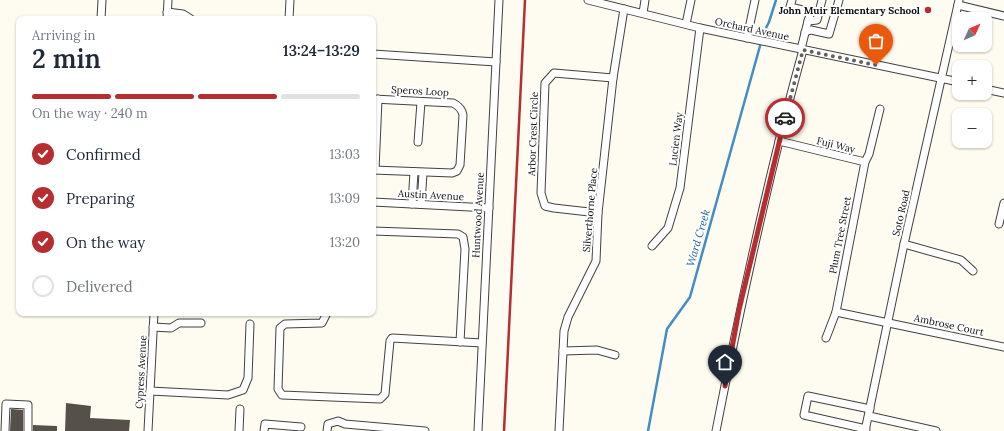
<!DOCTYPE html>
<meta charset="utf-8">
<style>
:root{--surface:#fff;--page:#f2f2f3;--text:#1f2937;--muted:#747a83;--line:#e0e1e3;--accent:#b62e30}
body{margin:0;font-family:Lora,serif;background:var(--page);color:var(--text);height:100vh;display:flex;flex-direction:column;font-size:15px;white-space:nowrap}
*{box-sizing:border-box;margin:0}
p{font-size:13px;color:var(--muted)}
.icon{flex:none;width:22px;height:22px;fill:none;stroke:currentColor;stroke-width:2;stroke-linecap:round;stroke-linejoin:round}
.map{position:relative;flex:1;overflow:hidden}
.details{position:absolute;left:16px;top:16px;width:360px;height:300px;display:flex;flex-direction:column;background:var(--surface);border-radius:8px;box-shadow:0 1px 3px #0004}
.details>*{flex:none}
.needle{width:26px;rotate:45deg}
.controls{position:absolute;left:952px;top:12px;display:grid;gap:8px}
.controls a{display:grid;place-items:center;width:40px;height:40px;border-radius:8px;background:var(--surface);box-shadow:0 1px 3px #0004;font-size:20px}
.pin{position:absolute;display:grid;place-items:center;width:34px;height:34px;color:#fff;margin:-41px -17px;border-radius:50% 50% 50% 0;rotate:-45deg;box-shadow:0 0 4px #0007}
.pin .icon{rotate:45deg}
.courier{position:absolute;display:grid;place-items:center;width:40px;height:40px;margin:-20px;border:3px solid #b62e30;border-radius:50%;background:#fff;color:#222;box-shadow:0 1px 5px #0007}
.overview em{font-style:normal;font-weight:600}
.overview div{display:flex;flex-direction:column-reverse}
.overview{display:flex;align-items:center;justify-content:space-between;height:68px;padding:0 16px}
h1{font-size:26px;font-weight:600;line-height:30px}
.bar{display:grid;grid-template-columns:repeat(4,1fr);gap:6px 4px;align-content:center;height:48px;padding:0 16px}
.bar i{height:5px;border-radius:3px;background:var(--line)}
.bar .on{background:var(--accent)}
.bar p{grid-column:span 4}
ol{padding:0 16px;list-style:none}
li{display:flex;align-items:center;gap:12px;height:44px}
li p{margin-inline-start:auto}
li .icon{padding:4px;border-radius:50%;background:var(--accent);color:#fff;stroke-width:4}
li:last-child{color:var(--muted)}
li i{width:22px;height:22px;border:2px solid var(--line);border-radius:50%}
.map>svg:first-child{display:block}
</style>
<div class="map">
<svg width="1004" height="431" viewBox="0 0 1004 431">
<rect width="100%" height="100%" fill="#fefcf0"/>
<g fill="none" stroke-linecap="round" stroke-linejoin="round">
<g stroke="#438dc5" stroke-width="2.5">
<path d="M765 30 769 22 776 0"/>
<path d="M648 431 667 329 690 297 760 46"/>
</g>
</g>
<g fill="#56504b">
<path d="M66 403 91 406 90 418 130 420 129 431H65Z"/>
<path d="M11 409 23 410V431H10Z"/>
<path d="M33 425 57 426V431H33Z"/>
</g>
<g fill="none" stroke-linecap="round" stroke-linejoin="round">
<defs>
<g id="minor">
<path d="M588 0 700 28 959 82"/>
<path d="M792 0 790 7 811 12 808 21"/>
<path d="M958 5 1004 16"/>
<path d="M167 12 183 14 191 19"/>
<path d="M643 13 645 0"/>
<path d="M101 19 102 0"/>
<path d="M167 19 168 0"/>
<path d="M289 19 290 0"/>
<path d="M686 24 691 0"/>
<path d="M805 32 811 30 829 34 839 0"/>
<path d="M747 38 755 0"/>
<path d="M801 49 808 21 817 20 822 0"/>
<path d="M373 54 496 62"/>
<path d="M985 89 1004 93"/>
<path d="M373 99 453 103C459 106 462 109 463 115L460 165 457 171 452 173 373 170"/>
<path d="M779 141 865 162"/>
<path d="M418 142 421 102"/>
<path d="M375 170 378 99"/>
<path d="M373 202 489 208"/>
<path d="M412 204 414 172"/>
<path d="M421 204 423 173"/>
<path d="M598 213 554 208 545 206 541 193 545 83 554 73 613 78"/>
<path d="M999 224 1004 203"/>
<path d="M373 231 458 234 463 237 465 249 460 342"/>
<path d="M904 244 961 260 973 271"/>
<path d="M652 246 668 228 680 188 700 28"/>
<path d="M836 312 1004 347"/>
<path d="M327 313 322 323 285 324 280 328 278 389 282 395 380 399 385 394 390 341 392 338 482 343"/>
<path d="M153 327 171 328 179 323H201"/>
<path d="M826 338 836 312 865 162 869 154 880 109"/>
<path d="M563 351 597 350 615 355"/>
<path d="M150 391 228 395 243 390 248 378 250 324"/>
<path d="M869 416 936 431"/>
<path d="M866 429 804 415 808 396 870 409"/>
<path d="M5 431 6 404 28 405V431"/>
<path d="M148 431 154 313"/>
<path d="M239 431 240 409"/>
<path d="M264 431 265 424 301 427"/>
<path d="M327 431 328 424 338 421 345 424 425 431"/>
<path d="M478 431 499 0"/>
<path d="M559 431 564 331 568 317 596 261 598 213 613 78 624 9"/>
<path d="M716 431C741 303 768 175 803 50"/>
<path d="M865 431 904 244 959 0"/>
</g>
</defs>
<use href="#minor" stroke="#414141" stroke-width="9"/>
<use href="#minor" stroke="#fff" stroke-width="7"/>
<path stroke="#b62e30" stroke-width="2.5" d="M504 431 525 0"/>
</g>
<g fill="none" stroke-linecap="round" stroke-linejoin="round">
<path stroke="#62615d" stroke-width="4" stroke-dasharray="0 7.2" d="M785 118 803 50 876 65"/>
<path stroke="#b62e30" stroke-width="5" d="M725 386 739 310 785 118"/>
</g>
<circle fill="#b62e30" stroke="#fff" stroke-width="1.5" cx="928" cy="10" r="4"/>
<g text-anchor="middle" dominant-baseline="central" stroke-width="4" stroke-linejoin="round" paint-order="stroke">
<g font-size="10" font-weight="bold" fill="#0e0e0e" stroke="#fff" text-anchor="end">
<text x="920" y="10">John Muir Elementary School</text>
</g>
<g font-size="10" fill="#0e0e0e" stroke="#fff">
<text transform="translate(752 29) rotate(12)">Orchard Avenue</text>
<text transform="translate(420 91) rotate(3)">Speros Loop</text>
<text transform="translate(533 134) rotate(-88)">Arbor Crest Circle</text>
<text transform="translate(676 139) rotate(-83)">Lucien Way</text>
<text transform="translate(836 145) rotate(14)">Fuji Way</text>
<text transform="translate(431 195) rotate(3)">Austin Avenue</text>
<text transform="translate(590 210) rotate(-85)">Silverthorne Place</text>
<text transform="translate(901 213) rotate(-77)">Soto Road</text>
<text transform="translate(478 215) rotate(-87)">Huntwood Avenue</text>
<text transform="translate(840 235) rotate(-79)">Plum Tree Street</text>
<text transform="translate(949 325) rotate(12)">Ambrose Court</text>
<text transform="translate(141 372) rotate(-87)">Cypress Avenue</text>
</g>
<g font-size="11" font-style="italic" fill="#1e5f99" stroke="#fff">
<text transform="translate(698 238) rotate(-74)">Ward Creek</text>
</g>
</g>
</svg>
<div class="controls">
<a><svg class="needle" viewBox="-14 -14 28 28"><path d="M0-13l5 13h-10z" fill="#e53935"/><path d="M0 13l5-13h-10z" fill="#747a83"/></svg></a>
<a>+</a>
<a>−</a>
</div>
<div class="pin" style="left:876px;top:65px;background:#ea580c"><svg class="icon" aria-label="bag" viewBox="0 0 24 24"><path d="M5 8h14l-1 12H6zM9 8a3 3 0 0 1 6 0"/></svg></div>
<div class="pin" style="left:725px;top:386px;background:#1f2937"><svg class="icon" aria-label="home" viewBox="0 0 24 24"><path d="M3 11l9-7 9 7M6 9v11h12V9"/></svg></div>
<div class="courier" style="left:785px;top:118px"><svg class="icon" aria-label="car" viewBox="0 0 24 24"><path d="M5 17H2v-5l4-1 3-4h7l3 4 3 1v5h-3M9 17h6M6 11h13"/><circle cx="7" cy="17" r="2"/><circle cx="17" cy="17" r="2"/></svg></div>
<section class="details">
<div class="overview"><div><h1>2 min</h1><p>Arriving in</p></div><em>13:24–13:29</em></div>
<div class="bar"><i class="on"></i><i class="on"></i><i class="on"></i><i></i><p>On the way · 240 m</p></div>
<ol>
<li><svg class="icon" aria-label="check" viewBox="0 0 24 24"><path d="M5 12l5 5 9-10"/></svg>Confirmed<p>13:03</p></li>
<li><svg class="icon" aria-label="check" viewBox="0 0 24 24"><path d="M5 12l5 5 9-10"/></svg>Preparing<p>13:09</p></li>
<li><svg class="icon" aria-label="check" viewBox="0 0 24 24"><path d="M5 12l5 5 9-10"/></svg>On the way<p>13:20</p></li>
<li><i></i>Delivered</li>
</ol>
</section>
</div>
